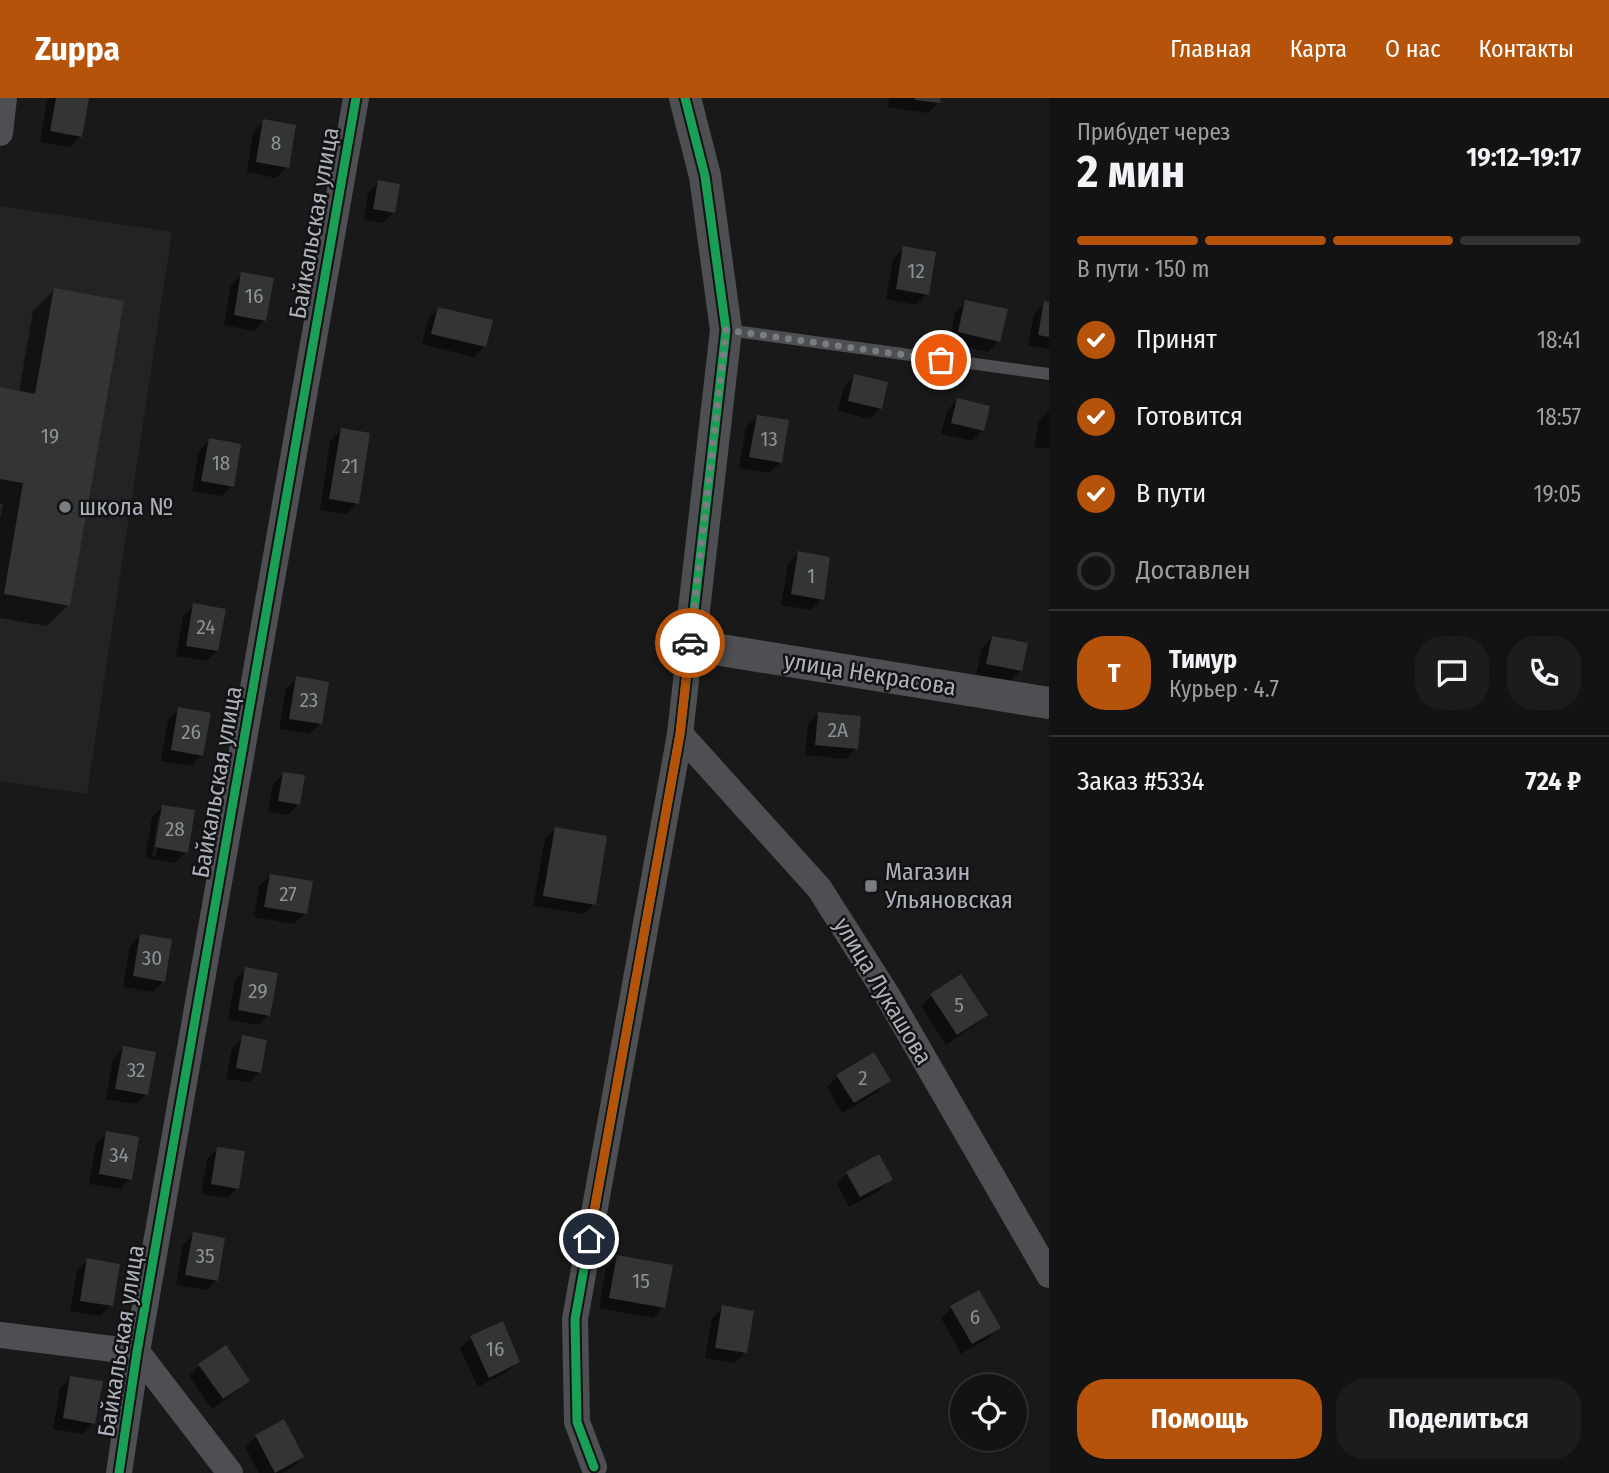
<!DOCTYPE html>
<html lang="ru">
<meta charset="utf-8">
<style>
:root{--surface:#131313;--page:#1c1c1c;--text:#f1f3f6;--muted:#9d9ea0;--line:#323233;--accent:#b45309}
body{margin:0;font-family:"Fira Sans Condensed",sans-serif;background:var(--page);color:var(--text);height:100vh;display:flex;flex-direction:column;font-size:26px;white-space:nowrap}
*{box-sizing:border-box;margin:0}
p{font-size:23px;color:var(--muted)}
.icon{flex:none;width:38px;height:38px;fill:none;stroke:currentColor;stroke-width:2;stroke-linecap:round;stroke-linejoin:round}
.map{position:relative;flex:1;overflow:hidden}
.details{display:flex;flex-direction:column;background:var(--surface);width:560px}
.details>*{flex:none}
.tools{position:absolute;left:950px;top:1276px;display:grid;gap:14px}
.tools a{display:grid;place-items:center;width:77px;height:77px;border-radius:50%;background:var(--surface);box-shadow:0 2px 5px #0004,0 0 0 2px var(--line);font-size:35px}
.pin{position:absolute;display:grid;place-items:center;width:60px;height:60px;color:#fff;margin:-30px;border:4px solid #fff;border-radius:50%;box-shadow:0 2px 7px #0007}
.courier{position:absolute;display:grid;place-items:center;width:70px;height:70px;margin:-35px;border:5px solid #b45309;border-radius:50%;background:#fff;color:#222;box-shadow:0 2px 9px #0007}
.overview em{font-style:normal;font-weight:700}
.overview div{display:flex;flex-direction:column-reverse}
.overview{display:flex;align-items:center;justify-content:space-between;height:119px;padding:0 28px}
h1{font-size:46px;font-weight:700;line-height:52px}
.bar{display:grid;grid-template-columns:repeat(4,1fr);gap:10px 7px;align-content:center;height:84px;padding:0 28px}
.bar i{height:9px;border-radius:5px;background:var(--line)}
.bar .selected{background:var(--accent)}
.bar p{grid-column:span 4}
.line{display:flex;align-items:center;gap:18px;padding:0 28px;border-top:2px solid var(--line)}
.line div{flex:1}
.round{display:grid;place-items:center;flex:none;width:74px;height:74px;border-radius:28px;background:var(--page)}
ol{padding:0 28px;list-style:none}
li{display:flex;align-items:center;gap:21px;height:77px}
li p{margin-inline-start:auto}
li .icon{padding:7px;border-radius:50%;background:var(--accent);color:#fff;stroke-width:4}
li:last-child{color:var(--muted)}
li i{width:38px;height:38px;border:4px solid var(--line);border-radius:50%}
.cta{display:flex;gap:14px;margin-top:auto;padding:14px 28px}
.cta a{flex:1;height:80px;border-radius:28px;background:var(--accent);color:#fff;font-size:28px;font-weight:700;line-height:80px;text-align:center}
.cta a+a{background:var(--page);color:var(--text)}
header{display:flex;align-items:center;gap:42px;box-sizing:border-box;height:98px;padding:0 35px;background:var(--accent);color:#fff}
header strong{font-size:33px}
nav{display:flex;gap:38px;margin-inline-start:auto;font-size:24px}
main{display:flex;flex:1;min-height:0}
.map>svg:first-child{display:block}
</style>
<header>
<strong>Zuppa</strong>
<nav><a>Главная</a><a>Карта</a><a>О нас</a><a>Контакты</a></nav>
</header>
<main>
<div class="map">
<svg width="1049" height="1375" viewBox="0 0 1049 1375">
<rect width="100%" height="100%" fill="#191919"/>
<path fill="#232325" d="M0 108 172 134 87 696 0 683Z"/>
<g fill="#0007" fill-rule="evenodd">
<path d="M50 0H87L81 38 70 49 40 44 47 3Z"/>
<path d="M889 0H939V4L928 15 888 9Z"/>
<path d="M264 23 287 69 276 80 247 74 253 34Z"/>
<path d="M379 84 394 114 383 125 364 122 368 95Z"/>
<path d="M904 150 927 196 916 207 886 201 893 161Z"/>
<path d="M242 176 265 222 254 233 224 227 231 187Z"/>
<path d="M54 192 68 507 47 528 0 520V422L3 406H0V291L19 294 33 213Z"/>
<path d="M966 204 999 243 988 254 949 245 955 215Z"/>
<path d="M1045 205 1049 206V251L1028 247 1034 216Z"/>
<path d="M438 211 485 248 474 259 422 246 428 221Z"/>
<path d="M854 278 880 310 870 321 838 313 844 289Z"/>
<path d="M957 302 982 333 972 343 941 336 947 313Z"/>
<path d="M1049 313V351L1034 349 1039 323Z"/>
<path d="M757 319 780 365 769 375 739 370 746 329Z"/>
<path d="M341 332 357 405 347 416 320 412 330 343Z"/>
<path d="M209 342 232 388 222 398 192 393 199 353Z"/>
<path d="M799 455 822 501 811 512 781 507 788 466Z"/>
<path d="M194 507 217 553 206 563 176 558 183 518Z"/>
<path d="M992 539 1021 572 1010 583 976 576 982 550Z"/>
<path d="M297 580 320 626 309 636 279 631 286 591Z"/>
<path d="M179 611 202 657 191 668 161 663 168 622Z"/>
<path d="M819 615 856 650 846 661 805 657 808 626Z"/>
<path d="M283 676 299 706 288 717 268 714 273 686Z"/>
<path d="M163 709 186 754 175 765 145 760 152 719ZM158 718H162L156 758H152Z"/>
<path d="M555 731 594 806 584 816 533 808 545 741Z"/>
<path d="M270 778 305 815 294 826 254 819 259 788Z"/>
<path d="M141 837 163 883 153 894 123 889 130 848Z"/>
<path d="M246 871 269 917 258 927 228 922 235 882Z"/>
<path d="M931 898 986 916 975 927 946 947 921 908Z"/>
<path d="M243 939 260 974 249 984 226 981 232 950Z"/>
<path d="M123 950 147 996 136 1006 106 1001 113 961Z"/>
<path d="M837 978 888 983 878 994 842 1015 827 989Z"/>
<path d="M107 1035 130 1081 120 1091 89 1086 96 1046Z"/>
<path d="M218 1051 238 1090 227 1100 201 1096 207 1061Z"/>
<path d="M847 1075 891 1081 880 1092 849 1109 837 1086Z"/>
<path d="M193 1136 217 1182 206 1192 176 1187 183 1147Z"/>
<path d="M617 1159 664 1209 653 1220 599 1210 606 1170Z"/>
<path d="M88 1162 111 1207 100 1218 70 1213 77 1173Z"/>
<path d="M723 1209 746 1254 735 1265 705 1260 712 1220Z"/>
<path d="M952 1210 998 1230 988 1240 961 1256 941 1220Z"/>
<path d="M502 1225 518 1263 507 1274 478 1289 460 1250 471 1240Z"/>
<path d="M200 1267 248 1282 237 1293 212 1311 189 1278Z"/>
<path d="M71 1280 94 1325 83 1336 53 1331 60 1290Z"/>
<path d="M283 1324 302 1359 292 1370 282 1375H259L245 1349 256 1339Z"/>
</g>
<g fill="#333434">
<path d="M56 0H89L82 39 50 33Z"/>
<path d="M915 0H941L940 5 915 2Z"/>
<path d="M263 21 296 27 289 70 256 64Z"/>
<path d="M378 82 400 86 395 115 373 111Z"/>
<path d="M903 148 936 154 929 197 896 191Z"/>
<path d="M241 174 274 180 266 223 234 217Z"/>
<path d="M54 190 124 203 70 508 4 496 23 385 0 381V289L35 296Z"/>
<path d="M965 202 1008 211 1000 244 958 234Z"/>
<path d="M1044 203 1049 204V239L1038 237Z"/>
<path d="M438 209 493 222 486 249 431 236Z"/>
<path d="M854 276 888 284 882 311 848 303Z"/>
<path d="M957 300 990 308 984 333 951 325Z"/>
<path d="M757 317 789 322 782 365 749 359Z"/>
<path d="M341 330 370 335 359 406 329 401Z"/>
<path d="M209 340 241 346 234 389 201 383Z"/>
<path d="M798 453 830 459 824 502 791 496Z"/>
<path d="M193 505 226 511 218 553 186 548Z"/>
<path d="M992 538 1028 545 1022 573 986 566Z"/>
<path d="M296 578 329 584 322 626 289 621Z"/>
<path d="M178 609 211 615 203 658 171 652Z"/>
<path d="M818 614 861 618 858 651 815 647Z"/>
<path d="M283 674 305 677 300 707 278 703Z"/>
<path d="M162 707 195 712 188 755 155 749Z"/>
<path d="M555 729 607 738 596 807 543 798Z"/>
<path d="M270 776 313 783 307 816 264 809Z"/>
<path d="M140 836 172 841 165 884 133 878Z"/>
<path d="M245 869 278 875 270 918 238 912Z"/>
<path d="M961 876 988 917 957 937 930 896Z"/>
<path d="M242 937 267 942 261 975 236 970Z"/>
<path d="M123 948 156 954 148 997 115 991Z"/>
<path d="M874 954 891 983 854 1005 836 977Z"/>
<path d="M106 1033 139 1039 132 1082 99 1076Z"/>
<path d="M217 1049 245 1053 239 1091 211 1086Z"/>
<path d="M879 1056 893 1082 860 1099 846 1074Z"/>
<path d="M193 1134 225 1140 218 1183 185 1177Z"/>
<path d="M617 1157 673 1167 665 1210 609 1200Z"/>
<path d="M87 1160 120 1166 113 1208 80 1203Z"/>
<path d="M979 1192 1001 1230 972 1246 950 1208Z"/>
<path d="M722 1207 754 1213 747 1255 715 1250Z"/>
<path d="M503 1223 520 1264 489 1280 470 1238Z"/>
<path d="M226 1247 250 1283 223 1301 198 1266Z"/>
<path d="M70 1278 103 1283 95 1326 63 1320Z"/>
<path d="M284 1321 304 1359 275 1375 255 1337Z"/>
</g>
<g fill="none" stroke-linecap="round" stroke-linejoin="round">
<path stroke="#4e4f52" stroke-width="12" d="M727 232 1049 276"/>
<g stroke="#4e4f52" stroke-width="26">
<path d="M0 35 4 0"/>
<path d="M680 636 819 790 889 900 1049 1177"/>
<path d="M0 1237 137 1254 230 1375"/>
<path d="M594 1369 577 1324 575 1221 680 636 690 547"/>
<path d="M119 1375 137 1254 356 0"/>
</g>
<path stroke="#4e4f52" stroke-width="32" d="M685 0 705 78 726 232 690 547 1049 605"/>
<defs>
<g id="cycleway">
<path d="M594 1369 577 1324 575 1221 680 636 726 232 705 78 685 0"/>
<path d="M119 1375 137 1254 356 0"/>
</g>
</defs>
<use href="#cycleway" stroke="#131315" stroke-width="13"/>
<use href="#cycleway" stroke="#1a9f57" stroke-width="9"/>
</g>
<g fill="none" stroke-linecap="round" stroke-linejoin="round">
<path stroke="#797c81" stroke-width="7" stroke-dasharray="0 12.6" d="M690 545 726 232 941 262"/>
<path stroke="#b45309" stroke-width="9" d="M589 1141 680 636 690 545"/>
</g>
<g fill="#797c81" stroke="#131315" stroke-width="2.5">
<circle cx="65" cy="409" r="7"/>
<rect x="864" y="781" width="14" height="14" rx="3.5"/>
</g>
<g text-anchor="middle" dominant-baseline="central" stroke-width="5" stroke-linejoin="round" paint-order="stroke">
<g font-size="21" fill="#8e9298">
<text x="276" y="45">8</text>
<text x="916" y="173">12</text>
<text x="254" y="198">16</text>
<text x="50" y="338">19</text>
<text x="769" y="341">13</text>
<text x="221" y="365">18</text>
<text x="350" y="368">21</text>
<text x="811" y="478">1</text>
<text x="206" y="529">24</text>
<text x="309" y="602">23</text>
<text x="838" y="632">2А</text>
<text x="191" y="634">26</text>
<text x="175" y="731">28</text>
<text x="288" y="796">27</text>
<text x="152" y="860">30</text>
<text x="258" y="893">29</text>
<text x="959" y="907">5</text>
<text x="136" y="972">32</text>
<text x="863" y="980">2</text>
<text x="119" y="1057">34</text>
<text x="205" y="1158">35</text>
<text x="641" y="1183">15</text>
<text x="975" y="1219">6</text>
<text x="495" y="1251">16</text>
</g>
<g font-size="24" fill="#acb1b9" stroke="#131315">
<text transform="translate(314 125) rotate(-80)">Байкальская улица</text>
<text transform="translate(870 576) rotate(9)">улица Некрасова</text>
<text transform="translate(217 684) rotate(-80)">Байкальская улица</text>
<text transform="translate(883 893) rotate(59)">улица Лукашова</text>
<text transform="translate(121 1243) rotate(-81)">Байкальская улица</text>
</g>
<g font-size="24" fill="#acb1b9" stroke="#131315" text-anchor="start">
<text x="79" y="409">школа №</text>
<text x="885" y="774">Магазин<tspan x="885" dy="28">Ульяновская</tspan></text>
</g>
</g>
</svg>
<div class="tools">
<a><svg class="icon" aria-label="locate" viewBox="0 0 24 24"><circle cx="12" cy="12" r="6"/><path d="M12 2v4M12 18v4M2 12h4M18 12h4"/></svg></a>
</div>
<div class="pin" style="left:941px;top:262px;background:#ea580c"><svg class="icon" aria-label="bag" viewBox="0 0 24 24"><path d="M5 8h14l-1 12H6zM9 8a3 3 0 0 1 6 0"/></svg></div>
<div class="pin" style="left:589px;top:1141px;background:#1f2937"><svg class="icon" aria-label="home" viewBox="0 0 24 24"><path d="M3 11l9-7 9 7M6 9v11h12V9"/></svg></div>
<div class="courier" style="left:690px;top:545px"><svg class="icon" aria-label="car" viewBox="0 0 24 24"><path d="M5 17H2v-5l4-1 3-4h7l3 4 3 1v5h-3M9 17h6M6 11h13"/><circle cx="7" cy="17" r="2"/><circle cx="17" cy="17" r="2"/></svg></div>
</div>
<section class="details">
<div class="overview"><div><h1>2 мин</h1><p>Прибудет через</p></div><em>19:12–19:17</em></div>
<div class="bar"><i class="selected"></i><i class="selected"></i><i class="selected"></i><i></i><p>В пути · 150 m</p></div>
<ol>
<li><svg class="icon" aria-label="check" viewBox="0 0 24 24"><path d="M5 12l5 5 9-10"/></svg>Принят<p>18:41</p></li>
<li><svg class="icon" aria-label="check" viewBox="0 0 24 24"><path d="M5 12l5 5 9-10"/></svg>Готовится<p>18:57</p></li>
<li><svg class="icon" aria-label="check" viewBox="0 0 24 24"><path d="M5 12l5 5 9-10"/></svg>В пути<p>19:05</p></li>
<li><i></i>Доставлен</li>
</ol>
<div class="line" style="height:126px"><b class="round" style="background:var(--accent);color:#fff">Т</b><div><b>Тимур</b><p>Курьер · 4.7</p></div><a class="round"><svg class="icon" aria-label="chat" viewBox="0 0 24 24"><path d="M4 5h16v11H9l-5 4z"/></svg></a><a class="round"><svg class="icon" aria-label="phone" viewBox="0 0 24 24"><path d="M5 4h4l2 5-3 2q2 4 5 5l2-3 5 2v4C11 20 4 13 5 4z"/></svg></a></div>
<div class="line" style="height:91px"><div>Заказ #5334</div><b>724 ₽</b></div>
<div class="cta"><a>Помощь</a><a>Поделиться</a></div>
</section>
</main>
